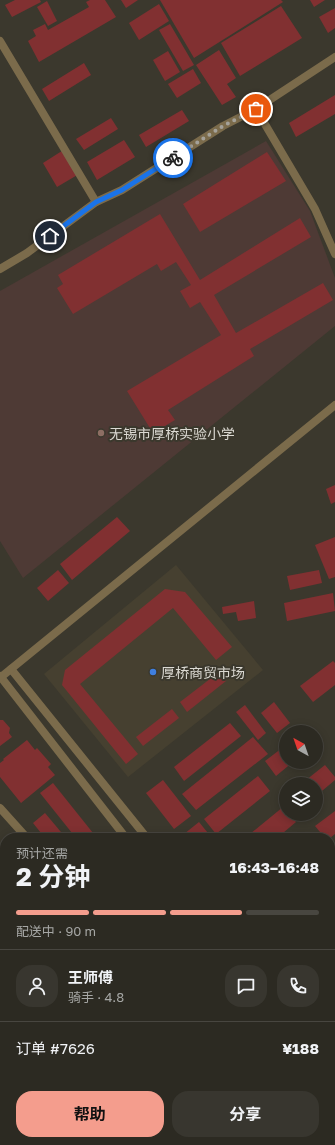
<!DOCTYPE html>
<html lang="zh">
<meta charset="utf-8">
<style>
:root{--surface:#2c2a22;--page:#38362f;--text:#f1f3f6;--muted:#a6a7a5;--line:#484640;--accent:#f49d8d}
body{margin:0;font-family:"Golos Text","Noto Sans SC",sans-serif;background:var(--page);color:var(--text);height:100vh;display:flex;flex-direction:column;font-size:15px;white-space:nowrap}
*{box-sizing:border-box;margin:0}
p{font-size:13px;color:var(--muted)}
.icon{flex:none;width:22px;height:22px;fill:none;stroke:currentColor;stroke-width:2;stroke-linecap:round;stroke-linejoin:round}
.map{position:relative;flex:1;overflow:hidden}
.panel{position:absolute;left:0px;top:833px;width:335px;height:312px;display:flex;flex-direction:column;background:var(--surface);border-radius:16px 16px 0 0;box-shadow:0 2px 10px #0003,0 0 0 1px var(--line)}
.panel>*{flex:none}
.needle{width:26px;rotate:320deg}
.controls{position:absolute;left:279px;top:725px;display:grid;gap:8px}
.controls a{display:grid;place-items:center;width:44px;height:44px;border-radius:50%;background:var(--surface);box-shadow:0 2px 10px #0003,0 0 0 1px var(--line);font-size:20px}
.pin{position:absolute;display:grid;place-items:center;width:34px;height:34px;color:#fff;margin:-17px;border:2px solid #fff;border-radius:50%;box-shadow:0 1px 4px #0007}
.courier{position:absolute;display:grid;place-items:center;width:40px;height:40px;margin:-20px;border:3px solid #1a73e8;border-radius:50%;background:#fff;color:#222;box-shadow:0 1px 5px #0007}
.head em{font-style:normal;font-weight:700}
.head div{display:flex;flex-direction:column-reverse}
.head{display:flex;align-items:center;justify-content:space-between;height:68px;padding:0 16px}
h1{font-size:26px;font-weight:700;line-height:30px}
.bar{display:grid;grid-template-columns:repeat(4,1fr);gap:6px 4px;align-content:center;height:48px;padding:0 16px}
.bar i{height:5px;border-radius:3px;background:var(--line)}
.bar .on{background:var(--accent)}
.bar p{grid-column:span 4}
.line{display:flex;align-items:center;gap:10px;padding:0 16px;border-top:1px solid var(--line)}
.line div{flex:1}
.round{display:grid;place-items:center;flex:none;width:42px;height:42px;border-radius:16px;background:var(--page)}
.button{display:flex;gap:8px;margin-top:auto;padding:8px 16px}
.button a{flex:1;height:46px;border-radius:16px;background:var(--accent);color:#111;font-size:16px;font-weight:700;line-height:46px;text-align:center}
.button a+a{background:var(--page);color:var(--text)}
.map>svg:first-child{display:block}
</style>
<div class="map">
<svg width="335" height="1145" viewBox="0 0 335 1145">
<rect width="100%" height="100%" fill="#3b382d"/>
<path fill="#464030" d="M176 565 263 670 128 777 44 674Z"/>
<path fill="#4e3a35" d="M266 141 310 211 335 278V326L23 578 0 541V291Z"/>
<g fill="#813031">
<path d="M15 0H40L41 2 12 17 5 5Z"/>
<path d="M90 0H105L116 17 39 62 28 41 36 36 33 30 45 24 48 30 89 7 86 2Z"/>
<path d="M121 0H138L126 8Z"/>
<path d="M160 0H281L283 2 194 58Z"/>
<path d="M310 0H325L314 7Z"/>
<path d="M47 1 57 21 48 26 37 7Z"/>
<path d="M159 4 169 21 139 40 129 23Z"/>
<path d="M281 6 302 38 240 76 221 43Z"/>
<path d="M335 8V28L328 33 319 17Z"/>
<path d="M170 24 194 65 183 71 159 30Z"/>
<path d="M219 50 236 78 227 84 236 97 222 105 196 65Z"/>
<path d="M168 51 180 72 165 81 153 60Z"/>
<path d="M84 63 91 75 49 101 42 89Z"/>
<path d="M193 69 201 83 177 98 168 84Z"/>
<path d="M335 95V114L296 137 289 123Z"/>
<path d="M182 110 189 121 146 147 139 135Z"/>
<path d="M111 118 118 129 84 150 76 139Z"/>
<path d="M124 140 135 157 97 180 87 162Z"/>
<path d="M65 149 79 174 57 187 43 163Z"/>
<path d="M267 152 286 181 200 232 183 204Z"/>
<path d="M160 214 200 280 300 218 311 237 214 295 236 333 323 283 333 300 250 349 254 356 168 410 175 420 153 433 127 391 221 335 200 302 190 308 180 291 191 285 176 262 161 271 157 264 73 314 57 288 63 284 58 275Z"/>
<path d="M335 485V502L331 504 326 489Z"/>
<path d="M117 517 130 531 72 580 60 564Z"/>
<path d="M335 537V577L329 579 315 545Z"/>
<path d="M58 570 69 583 48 601 37 588Z"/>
<path d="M319 570 322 583 290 590 287 576Z"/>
<path d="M165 589 185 592 232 647 216 660 173 608 80 684 138 754 126 764 62 685 65 670Z"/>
<path d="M333 593 335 611 287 621 284 603Z"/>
<path d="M254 601 256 618 238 621 236 612 223 614 222 607Z"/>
<path d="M333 661 335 663V685L313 702 300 686Z"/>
<path d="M219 672 226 681 187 712 180 702Z"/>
<path d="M274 702 290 723 277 733 261 713Z"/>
<path d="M245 705 266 733 258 740 236 712Z"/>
<path d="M172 709 179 718 143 746 136 737Z"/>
<path d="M0 720H3L10 728 9 733 12 737 0 746Z"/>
<path d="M230 723 241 736 184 781 174 767Z"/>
<path d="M253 737 268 754 196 810 182 794Z"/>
<path d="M27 740 35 750 37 748 51 764 48 767 55 775 21 803 0 777V763L4 760 3 759Z"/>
<path d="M286 745V762H293L276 776 265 761Z"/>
<path d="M325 765 335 777V780L316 796V784H301Z"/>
<path d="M258 776 270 791 216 834 204 819Z"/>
<path d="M163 780 191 816 174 829 146 793Z"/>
<path d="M53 783 97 838H76L40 793Z"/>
<path d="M283 807 286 811V814H289L296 822 277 838H245Z"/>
<path d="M335 811V834L330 838H325L315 826Z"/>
<path d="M45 813 66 838H45L33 823Z"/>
<path d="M199 822 212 838H179Z"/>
<path d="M5 854V889L0 892V858Z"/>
<path d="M5 901V929L0 932V904Z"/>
<path d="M335 914V943L330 947V918Z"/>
<path d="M335 1125V1145H332L329 1140H330V1128Z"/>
</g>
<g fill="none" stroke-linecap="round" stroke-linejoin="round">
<g stroke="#7b6b4b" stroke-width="8">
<path d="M0 41 96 202"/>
<path d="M256 109 315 209 335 254"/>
<path d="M0 269 27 253 96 202 122 190 223 126 256 109 335 57"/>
<path d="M0 808 27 838"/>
</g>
<g stroke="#7b6b4b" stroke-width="8">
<path d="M11 669 147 838"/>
<path d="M0 676 126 838"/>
<path d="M0 678 335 405"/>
<path d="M330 977 335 974"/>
<path d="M103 1145 110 1140"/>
</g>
</g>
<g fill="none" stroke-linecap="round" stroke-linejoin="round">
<path stroke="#a4a199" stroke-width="4" stroke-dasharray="0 7.2" d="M173 158 223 126 256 109"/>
<path stroke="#1a73e8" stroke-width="5" d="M50 236 96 202 122 190 173 158"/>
</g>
<circle fill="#8d6e63" stroke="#3b382d" stroke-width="1.5" cx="101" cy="433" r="4"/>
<circle fill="#3f7fe0" stroke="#3b382d" stroke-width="1.5" cx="153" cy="672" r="4"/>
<g text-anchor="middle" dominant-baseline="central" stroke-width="4" stroke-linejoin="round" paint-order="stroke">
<g font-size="14" fill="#dcdad3" stroke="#3b382d" text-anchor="start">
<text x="109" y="433">无锡市厚桥实验小学</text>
<text x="161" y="672">厚桥商贸市场</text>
</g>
</g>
</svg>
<div class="controls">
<a><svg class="needle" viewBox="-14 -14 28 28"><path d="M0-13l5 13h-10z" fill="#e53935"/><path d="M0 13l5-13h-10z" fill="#a6a7a5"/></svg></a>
<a><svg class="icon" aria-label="layers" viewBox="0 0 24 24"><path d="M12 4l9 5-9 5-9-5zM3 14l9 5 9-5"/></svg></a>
</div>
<div class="pin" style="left:256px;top:109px;background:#ea580c"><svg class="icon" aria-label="bag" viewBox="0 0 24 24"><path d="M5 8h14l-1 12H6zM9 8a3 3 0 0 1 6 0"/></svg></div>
<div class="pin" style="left:50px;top:236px;background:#1f2937"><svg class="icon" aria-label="home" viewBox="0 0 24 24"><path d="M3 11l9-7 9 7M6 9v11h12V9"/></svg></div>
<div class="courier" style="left:173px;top:158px"><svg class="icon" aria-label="bike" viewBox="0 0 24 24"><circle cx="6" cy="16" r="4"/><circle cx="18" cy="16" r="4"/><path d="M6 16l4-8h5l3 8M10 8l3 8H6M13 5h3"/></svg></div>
<section class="panel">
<div class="head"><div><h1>2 分钟</h1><p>预计还需</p></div><em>16:43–16:48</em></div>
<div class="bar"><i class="on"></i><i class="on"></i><i class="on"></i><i></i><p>配送中 · 90 m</p></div>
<div class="line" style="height:72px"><a class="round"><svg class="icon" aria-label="person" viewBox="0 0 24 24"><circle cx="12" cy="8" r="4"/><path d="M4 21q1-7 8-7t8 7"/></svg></a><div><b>王师傅</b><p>骑手 · 4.8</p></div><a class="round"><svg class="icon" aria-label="chat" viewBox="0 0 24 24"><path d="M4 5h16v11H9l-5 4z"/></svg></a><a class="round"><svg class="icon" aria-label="phone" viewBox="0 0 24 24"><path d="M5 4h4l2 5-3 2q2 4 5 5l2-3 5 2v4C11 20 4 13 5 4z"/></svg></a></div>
<div class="line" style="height:52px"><div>订单 #7626</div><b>¥188</b></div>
<div class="button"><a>帮助</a><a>分享</a></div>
</section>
</div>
